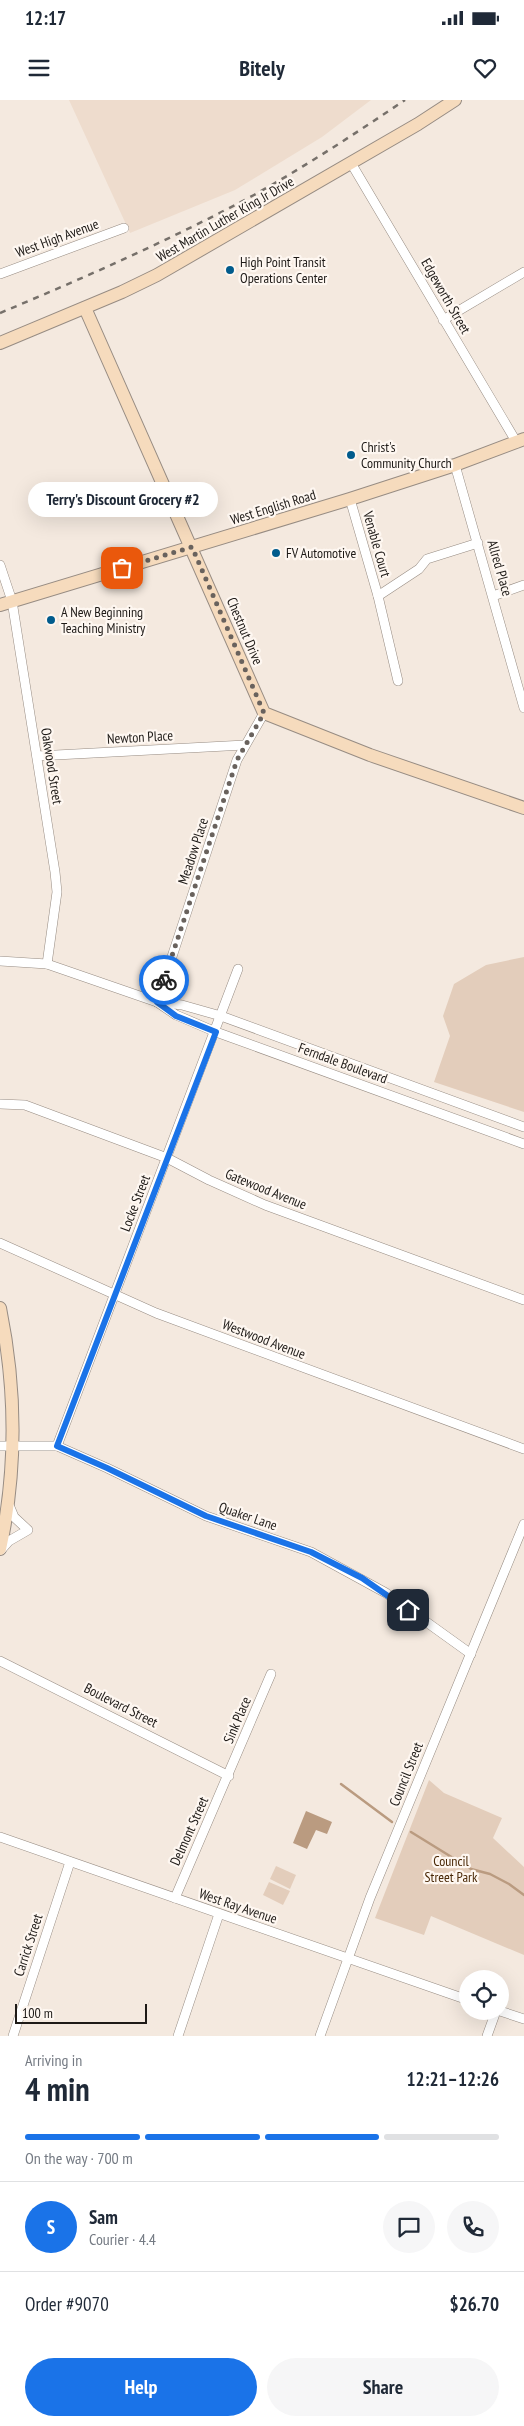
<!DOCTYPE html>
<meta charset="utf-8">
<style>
:root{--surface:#fff;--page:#f6f6f7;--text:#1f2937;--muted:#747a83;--line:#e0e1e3;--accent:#1a73e8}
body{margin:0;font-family:"PT Sans Narrow",sans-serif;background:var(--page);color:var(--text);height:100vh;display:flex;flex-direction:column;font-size:19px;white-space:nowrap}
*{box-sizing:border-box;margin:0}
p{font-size:16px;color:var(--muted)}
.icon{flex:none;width:28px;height:28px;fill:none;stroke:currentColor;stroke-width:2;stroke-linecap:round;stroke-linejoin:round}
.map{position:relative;height:1936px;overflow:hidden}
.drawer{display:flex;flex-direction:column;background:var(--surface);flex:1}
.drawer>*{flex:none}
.controls{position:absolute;left:459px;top:1870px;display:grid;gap:10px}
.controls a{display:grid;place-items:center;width:50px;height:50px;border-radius:50%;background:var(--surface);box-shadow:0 5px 20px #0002;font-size:25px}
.scale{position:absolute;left:15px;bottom:12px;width:132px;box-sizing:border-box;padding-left:5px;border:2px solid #1e1a17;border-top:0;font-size:14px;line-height:18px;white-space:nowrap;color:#1e1a17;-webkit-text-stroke:4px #fef7f1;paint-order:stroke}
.pin{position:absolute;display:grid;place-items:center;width:42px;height:42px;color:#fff;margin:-21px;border-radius:10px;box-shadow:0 2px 8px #0006}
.courier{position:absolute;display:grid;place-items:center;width:50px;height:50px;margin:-25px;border:4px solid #1a73e8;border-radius:50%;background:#fff;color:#222;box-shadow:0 1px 6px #0007}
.bubble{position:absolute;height:35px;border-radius:18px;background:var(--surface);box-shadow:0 5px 20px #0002;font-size:16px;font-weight:700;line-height:35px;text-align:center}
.summary em{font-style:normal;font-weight:700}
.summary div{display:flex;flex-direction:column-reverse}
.summary{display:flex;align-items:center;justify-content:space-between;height:85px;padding:0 25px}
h1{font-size:32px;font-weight:700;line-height:38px}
.bar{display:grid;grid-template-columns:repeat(4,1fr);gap:8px 5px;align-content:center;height:60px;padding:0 25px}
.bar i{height:6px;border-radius:4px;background:var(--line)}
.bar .on{background:var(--accent)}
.bar p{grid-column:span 4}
.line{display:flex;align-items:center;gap:12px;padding:0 25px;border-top:1px solid var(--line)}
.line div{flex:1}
.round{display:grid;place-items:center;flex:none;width:52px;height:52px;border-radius:26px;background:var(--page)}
.action{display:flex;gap:10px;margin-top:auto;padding:10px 25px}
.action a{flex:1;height:58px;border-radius:30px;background:var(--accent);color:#fff;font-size:20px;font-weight:700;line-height:58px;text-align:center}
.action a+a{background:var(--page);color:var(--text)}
.status{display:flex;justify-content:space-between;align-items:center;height:35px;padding:0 25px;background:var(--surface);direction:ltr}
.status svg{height:14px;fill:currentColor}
header{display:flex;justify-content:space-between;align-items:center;height:65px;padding:0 25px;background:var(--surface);font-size:22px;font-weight:700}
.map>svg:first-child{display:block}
</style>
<div class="status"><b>12:17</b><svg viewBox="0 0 49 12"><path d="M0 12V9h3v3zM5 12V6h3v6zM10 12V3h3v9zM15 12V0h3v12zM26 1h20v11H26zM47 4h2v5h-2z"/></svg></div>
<header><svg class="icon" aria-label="menu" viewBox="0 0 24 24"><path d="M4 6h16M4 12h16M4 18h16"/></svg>Bitely<svg class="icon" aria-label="heart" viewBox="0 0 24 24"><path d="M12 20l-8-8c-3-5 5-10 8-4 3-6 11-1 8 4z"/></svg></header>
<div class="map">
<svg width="524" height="1936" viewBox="0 0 524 1936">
<rect width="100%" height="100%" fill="#f4e9df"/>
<path fill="#eedccd" d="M69 0H371L322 37 235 90 130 133Z"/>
<g fill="#e3cdbb">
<path d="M524 857V1012L434 982 450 936 443 916 454 884 486 865Z"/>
<path d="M429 1680 444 1693 502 1718 493 1738 524 1767V1855L431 1816 424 1835 375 1818Z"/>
<path d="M276 1766 296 1775 290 1789 270 1779Z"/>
<path d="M269 1782 290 1791 283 1805 263 1795Z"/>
</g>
<path fill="#ba9b80" d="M306 1711 332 1722 327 1734 316 1730 307 1749 293 1743Z"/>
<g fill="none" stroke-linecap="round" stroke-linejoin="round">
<g stroke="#ba9b80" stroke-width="2.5">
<path d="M341 1684 392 1722"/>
<path d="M411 1732 471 1769 490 1774 509 1784 524 1795"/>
</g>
<defs>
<g id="street">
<path d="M351 63 517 343"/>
<path d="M0 174 124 128"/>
<path d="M443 220 524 172"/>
<path d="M455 365 524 608"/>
<path d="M350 399 378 496 398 581"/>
<path d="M0 465 12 501 55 772 57 792 47 864"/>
<path d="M378 496 419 469 427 459 478 443"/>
<path d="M493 496 524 485"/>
<path d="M37 656 245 645"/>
<path d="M0 861 47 864 157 902 182 905 221 916 524 1027"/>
<path d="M157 902 176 915 216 932 524 1044"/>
<path d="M157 902 237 660 264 613"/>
<path d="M0 1004 25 1005 167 1058 209 1080 265 1105 524 1200"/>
<path d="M0 1143 156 1213 524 1349"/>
<path d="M0 1346H57L107 1368 206 1416 311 1452 386 1493 471 1554"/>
<path d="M57 1346 238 869"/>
<path d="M1 1450 9 1441 28 1430 14 1417 9 1405"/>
<path d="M0 1561 229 1676"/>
<path d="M0 1737 468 1900"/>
<path d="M175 1798 271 1574"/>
<path d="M500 1911 524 1919"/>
<path d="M13 1936 70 1762"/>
<path d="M178 1936 219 1814"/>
<path d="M320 1936 370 1798 524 1424"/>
<path d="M487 1936 496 1911"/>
</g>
<g id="secondary">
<path d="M85 208 264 613 370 655 524 708"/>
<path d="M0 243 122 192 157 175 418 24 455 0"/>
<path d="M0 505 350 399 455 365 524 339"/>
<path d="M0 1208C16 1287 17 1370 0 1449"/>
</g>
</defs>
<use href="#street" stroke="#978c83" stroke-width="10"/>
<use href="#secondary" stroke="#978c83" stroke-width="14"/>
<use href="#street" stroke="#fff" stroke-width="9"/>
<use href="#secondary" stroke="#f6dbbd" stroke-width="12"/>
<path stroke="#76706a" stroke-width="2.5" stroke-dasharray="6 6" stroke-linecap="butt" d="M0 213C86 177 172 139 254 95 306 66 356 33 405 0"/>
</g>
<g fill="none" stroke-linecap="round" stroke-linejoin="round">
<path stroke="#69625d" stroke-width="5" stroke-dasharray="0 9" d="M122 468 192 447 264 613 237 660 164 880"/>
<path stroke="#1a73e8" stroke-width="6" d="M164 880 157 902 176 916 216 932 57 1346 107 1368 206 1416 311 1452 362 1478 408 1510"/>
</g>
<g fill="#005b8c" stroke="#fef7f1" stroke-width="2">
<circle cx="230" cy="170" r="5"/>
<circle cx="351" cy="355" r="5"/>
<circle cx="276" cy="453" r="5"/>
<circle cx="51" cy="520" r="5"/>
</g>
<g text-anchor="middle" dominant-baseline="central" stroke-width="4.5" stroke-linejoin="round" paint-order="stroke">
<g font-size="14" fill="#1e1a17" stroke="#fef7f1">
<text transform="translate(225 119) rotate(-30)">West Martin Luther King Jr Drive</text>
<text transform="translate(57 138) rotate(-20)">West High Avenue</text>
<text transform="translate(446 196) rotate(60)">Edgeworth Street</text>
<text transform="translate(273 407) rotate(-17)">West English Road</text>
<text transform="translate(377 444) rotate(74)">Venable Court</text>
<text transform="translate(500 468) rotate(74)">Allred Place</text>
<text transform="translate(245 531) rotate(67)">Chestnut Drive</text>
<text transform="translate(140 637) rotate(-3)">Newton Place</text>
<text transform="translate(52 666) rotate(81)">Oakwood Street</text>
<text transform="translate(193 751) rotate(-72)">Meadow Place</text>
<text transform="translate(343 963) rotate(20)">Ferndale Boulevard</text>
<text transform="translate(266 1089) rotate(22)">Gatewood Avenue</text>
<text transform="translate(135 1103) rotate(-69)">Locke Street</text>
<text transform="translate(264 1239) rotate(21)">Westwood Avenue</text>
<text transform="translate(248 1416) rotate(19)">Quaker Lane</text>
<text transform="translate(121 1605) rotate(27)">Boulevard Street</text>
<text transform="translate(237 1620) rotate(-67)">Sink Place</text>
<text transform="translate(406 1674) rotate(-68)">Council Street</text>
<text transform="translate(189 1731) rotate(-66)">Delmont Street</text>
<text transform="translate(238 1806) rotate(19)">West Ray Avenue</text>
<text transform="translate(28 1845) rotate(-72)">Carrick Street</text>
</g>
<g font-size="14" fill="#1e1a17" stroke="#fef7f1" text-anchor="start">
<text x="240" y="162">High Point Transit<tspan x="240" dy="16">Operations Center</tspan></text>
<text x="361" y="347">Christ's<tspan x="361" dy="16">Community Church</tspan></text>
<text x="286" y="453">FV Automotive</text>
<text x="61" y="512">A New Beginning<tspan x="61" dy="16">Teaching Ministry</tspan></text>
</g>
<g font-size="14" fill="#4a2907" stroke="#fef7f1">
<text x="451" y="1761">Council<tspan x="451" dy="16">Street Park</tspan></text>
</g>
</g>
</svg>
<div class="controls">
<a><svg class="icon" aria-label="locate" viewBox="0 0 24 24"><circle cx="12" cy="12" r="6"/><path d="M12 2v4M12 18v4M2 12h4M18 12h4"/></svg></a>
</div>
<div class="scale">100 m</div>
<div class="pin" style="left:122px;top:468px;background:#ea580c"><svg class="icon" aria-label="bag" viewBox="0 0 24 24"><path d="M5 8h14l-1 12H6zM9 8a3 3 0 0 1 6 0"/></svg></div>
<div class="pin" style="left:408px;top:1510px;background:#1f2937"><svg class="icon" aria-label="home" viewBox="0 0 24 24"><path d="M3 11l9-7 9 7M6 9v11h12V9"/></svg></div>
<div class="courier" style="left:164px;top:880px"><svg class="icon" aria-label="bike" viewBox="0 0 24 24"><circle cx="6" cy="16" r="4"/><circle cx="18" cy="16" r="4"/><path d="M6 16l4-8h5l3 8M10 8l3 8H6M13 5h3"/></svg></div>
<div class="bubble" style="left:28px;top:382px;width:190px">Terry's Discount Grocery #2</div>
</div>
<section class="drawer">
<div class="summary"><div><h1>4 min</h1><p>Arriving in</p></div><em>12:21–12:26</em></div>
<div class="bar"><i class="on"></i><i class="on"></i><i class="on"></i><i></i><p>On the way · 700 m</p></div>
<div class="line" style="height:90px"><b class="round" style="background:var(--accent);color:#fff">S</b><div><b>Sam</b><p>Courier · 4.4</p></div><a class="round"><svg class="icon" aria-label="chat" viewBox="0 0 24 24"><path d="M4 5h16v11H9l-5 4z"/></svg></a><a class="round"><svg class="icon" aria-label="phone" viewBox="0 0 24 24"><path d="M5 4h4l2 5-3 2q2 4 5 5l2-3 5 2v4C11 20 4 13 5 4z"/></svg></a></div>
<div class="line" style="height:65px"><div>Order #9070</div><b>$26.70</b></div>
<div class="action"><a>Help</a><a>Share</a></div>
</section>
